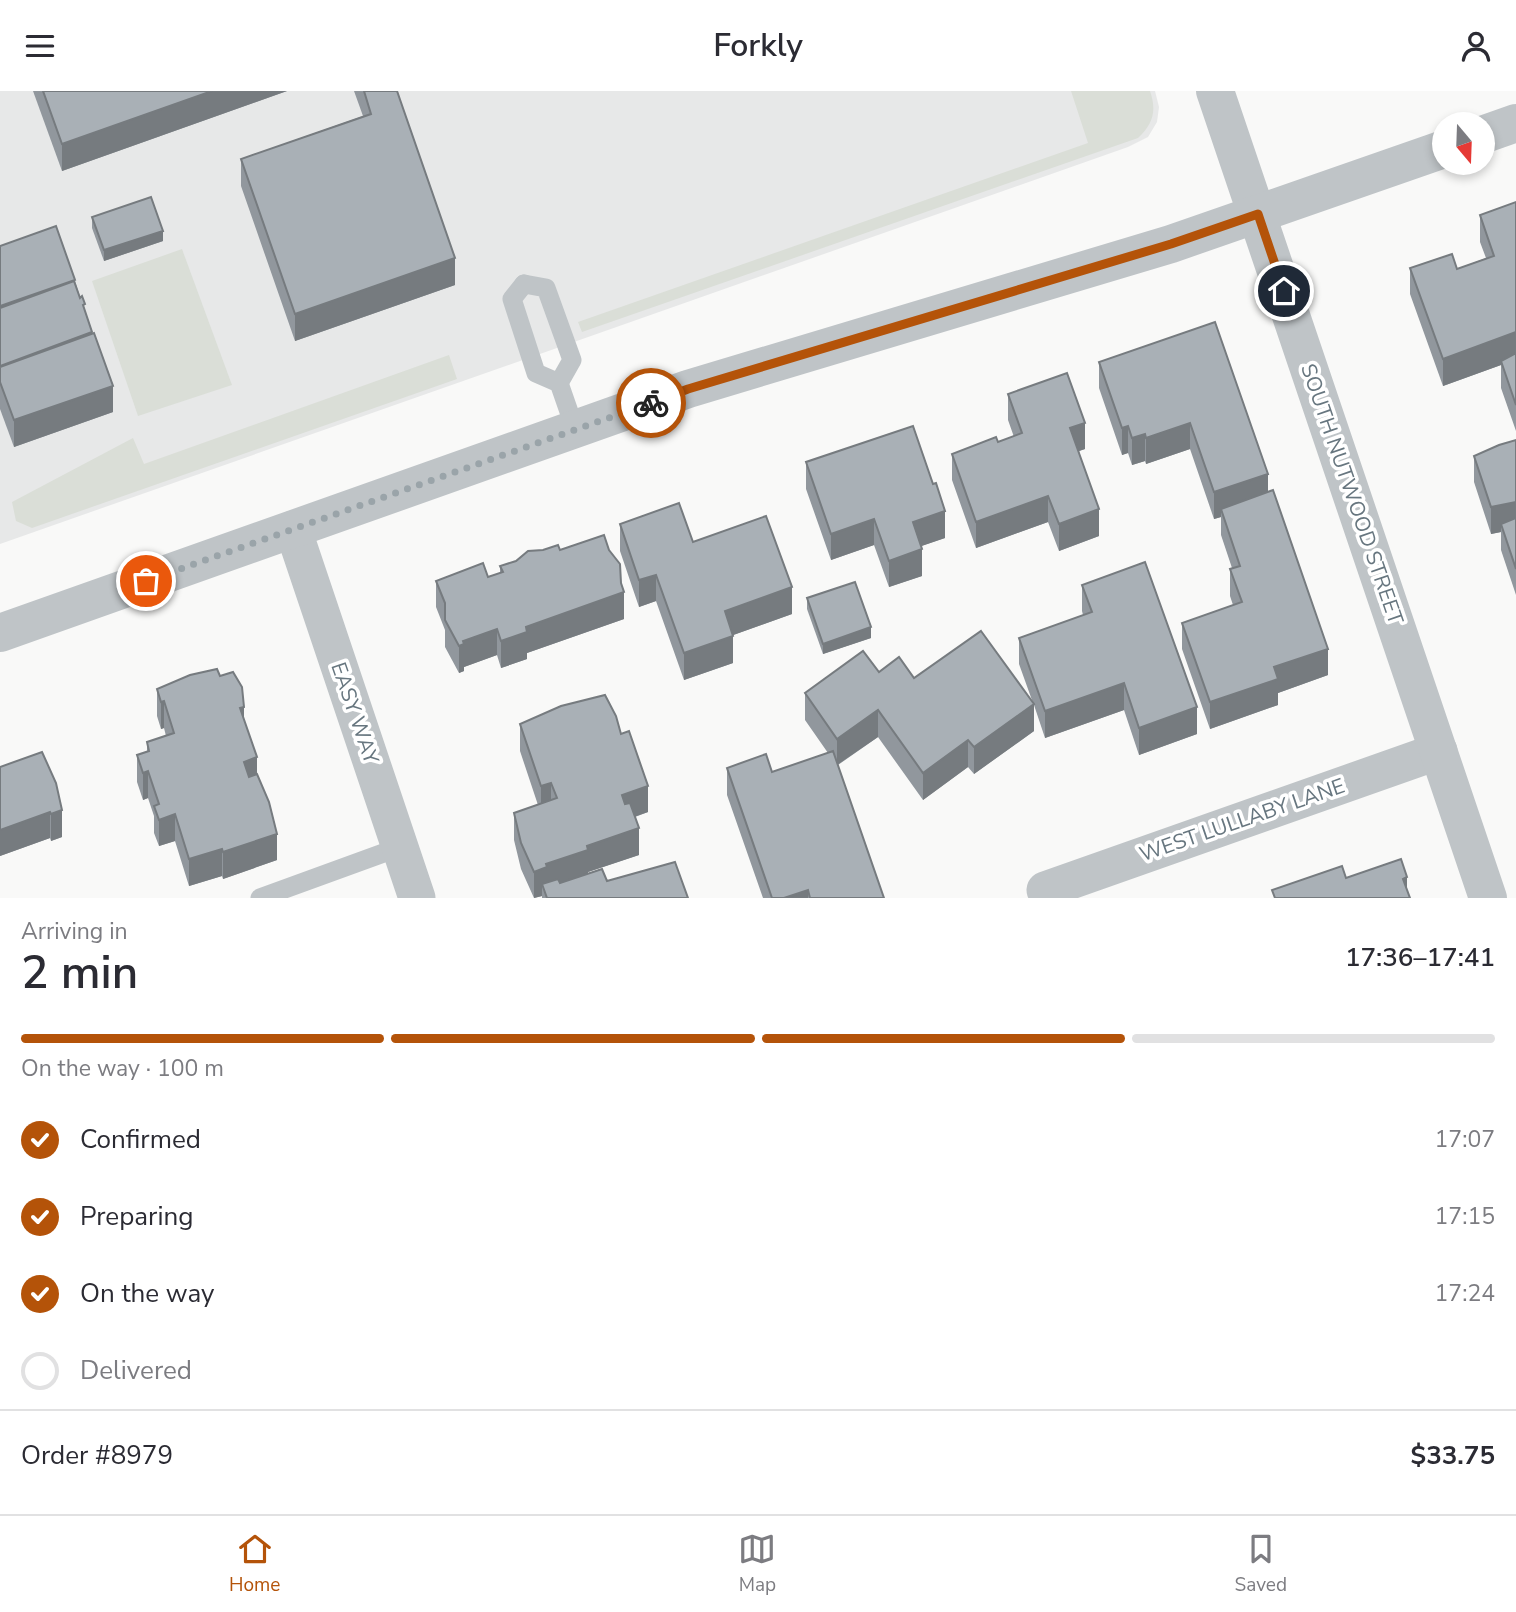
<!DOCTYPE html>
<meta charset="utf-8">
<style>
:root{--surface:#fff;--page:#f2f2f3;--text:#2b2b33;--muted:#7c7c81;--line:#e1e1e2;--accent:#b45309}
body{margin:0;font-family:"Nunito Sans",sans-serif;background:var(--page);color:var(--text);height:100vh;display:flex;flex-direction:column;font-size:26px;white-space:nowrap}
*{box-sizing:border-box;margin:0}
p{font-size:23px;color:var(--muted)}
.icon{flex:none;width:38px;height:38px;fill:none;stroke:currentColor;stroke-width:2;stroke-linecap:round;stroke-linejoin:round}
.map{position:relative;height:807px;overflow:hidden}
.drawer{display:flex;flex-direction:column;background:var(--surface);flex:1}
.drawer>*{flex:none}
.needle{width:46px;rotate:161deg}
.buttons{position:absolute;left:1432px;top:21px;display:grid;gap:14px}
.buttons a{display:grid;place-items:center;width:63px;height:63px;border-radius:50%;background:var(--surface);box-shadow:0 4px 10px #0003;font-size:35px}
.pin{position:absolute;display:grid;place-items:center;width:60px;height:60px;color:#fff;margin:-30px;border:4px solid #fff;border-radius:50%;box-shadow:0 2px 7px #0007}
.courier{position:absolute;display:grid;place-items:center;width:70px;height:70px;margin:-35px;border:5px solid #b45309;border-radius:50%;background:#fff;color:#222;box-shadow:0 2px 9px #0007}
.summary em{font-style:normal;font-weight:600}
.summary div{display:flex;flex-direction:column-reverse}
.summary{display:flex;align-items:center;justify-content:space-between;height:119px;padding:0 21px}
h1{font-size:46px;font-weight:600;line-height:52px}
.bar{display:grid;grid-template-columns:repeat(4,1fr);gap:10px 7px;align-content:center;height:84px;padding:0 21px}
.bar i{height:9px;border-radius:5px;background:var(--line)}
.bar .current{background:var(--accent)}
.bar p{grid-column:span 4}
.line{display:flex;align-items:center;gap:18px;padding:0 21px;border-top:2px solid var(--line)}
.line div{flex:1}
ol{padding:0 21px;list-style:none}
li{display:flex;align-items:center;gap:21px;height:77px}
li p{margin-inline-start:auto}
li .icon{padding:7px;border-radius:50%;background:var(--accent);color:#fff;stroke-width:4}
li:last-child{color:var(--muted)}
li i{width:38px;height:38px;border:4px solid var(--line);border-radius:50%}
header{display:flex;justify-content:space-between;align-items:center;height:91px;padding:0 21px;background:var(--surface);font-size:32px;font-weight:600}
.dock{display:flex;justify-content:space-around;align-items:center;height:98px;border-top:2px solid var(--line);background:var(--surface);font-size:19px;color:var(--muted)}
.dock a{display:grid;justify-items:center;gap:4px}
.dock .current{color:var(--accent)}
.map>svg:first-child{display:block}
</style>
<header><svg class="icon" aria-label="menu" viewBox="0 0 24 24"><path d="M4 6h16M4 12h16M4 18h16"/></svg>Forkly<svg class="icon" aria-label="person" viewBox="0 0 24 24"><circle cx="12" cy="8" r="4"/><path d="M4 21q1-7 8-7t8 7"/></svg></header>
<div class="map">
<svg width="1516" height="807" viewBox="0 0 1516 807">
<rect width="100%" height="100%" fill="#f9f9f8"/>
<path fill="#e7e8e8" d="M0 0H1155L1159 16 1157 31 1148 46 1128 56 0 453Z"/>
<g fill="#daded7">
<path d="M1071 0H1150C1157 20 1153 33 1138 47L582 241 578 231 1088 52Z"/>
<path d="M182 158 232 294 138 325 92 190Z"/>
<path d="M449 264 457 288 32 437 16 430 12 411 133 347 144 373Z"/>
</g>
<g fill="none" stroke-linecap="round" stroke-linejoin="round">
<g stroke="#bfc4c7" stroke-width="19">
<path d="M524 193 512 208 536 282 559 292 575 338"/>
<path d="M524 193 546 197 572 269 559 292"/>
<path d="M260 807 400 756"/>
</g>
<g stroke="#bfc4c7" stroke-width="37">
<path d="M293 438 417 807"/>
<path d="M1045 799 1439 660"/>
</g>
<g stroke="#bfc4c7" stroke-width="38">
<path d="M1215 0 1488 807"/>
<path d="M1482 44 1516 32"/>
<path d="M0 542 688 298 1171 153 1444 58"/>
</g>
</g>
<g fill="#91979d">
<path d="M33 0H287L62 80Z"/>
<path d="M354 0H397L455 194 295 250 241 95V68L363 25Z"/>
<path d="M1516 111V340L1501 297V274L1443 295 1410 203V177L1457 178 1486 167 1480 151V124Z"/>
<path d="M92 126 163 150 104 170 92 137Z"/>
<path d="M0 155 75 190 92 243 113 321 14 356 0 318Z"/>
<path d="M1215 231 1268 401 1328 584 1278 602V614L1210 638 1182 558V532L1233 514 1230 505V478L1232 477 1221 444V426L1214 428 1190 358 1146 373 1145 370 1132 374 1128 362 1122 364 1099 297V271Z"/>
<path d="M1008 303 1085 358 1079 360 1099 445 1059 460 1048 431 976 457 952 389V363L998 351 1014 346 1008 329Z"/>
<path d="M1516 349V504L1501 459V441L1491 443 1474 391V365Z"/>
<path d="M806 371 945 447 921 455 922 485 889 496 874 454 831 469 806 398Z"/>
<path d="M620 433 792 523 733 544V572L684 589 656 510 639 516 620 460Z"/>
<path d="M560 459 624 528 527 562V568L501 577 497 564 464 576V580L459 582 445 556V539L436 516V490L488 486 500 482V475Z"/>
<path d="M1082 494 1197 643 1139 664 1124 619 1045 647 1034 614V640L974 683 968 676 923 709 878 646 838 674 884 807H763L727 704V677L772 681 828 662 805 629V602L879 581 914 587 1033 612 1019 573V547L1083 524 1082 520Z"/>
<path d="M807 507 871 547 823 563 807 518Z"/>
<path d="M220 585 244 628 277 769 223 788 222 785 189 795 175 750 159 755 154 742V725L148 707 143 709 137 691V664L147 661V651L166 645 164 637 161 638 157 625V598Z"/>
<path d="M520 633 621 643 648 721 635 726 639 764 588 781V782L607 790 688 807H542V805L534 807 521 778 514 749V722L538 714 520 660Z"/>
<path d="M42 661 62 746 51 750 50 747 0 765V676Z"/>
</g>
<g fill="#767b7f">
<path d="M212 0H287L62 80V53Z"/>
<path d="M163 140V150L104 170V159Z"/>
<path d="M455 167V194L295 250V223Z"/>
<path d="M75 189V215L0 241V215Z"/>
<path d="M92 241V268L0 291V275Z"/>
<path d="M1516 241V268L1501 270V274L1443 295V268Z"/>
<path d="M113 295V321L14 356V329Z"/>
<path d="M1085 332V358L1070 363V337Z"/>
<path d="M1190 332V358L1146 373V347Z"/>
<path d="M1128 335V362L1122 364V337Z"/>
<path d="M1145 343V370L1132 374V347Z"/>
<path d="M1268 383V410L1221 418V426L1214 428V401Z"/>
<path d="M1048 405V431L976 457V431Z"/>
<path d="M1516 411V437L1501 433V441L1491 443V416Z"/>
<path d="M1099 418V445L1059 460V433Z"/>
<path d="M945 420V447L913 458V431Z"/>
<path d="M874 428V454L831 469V443Z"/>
<path d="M922 458V485L889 496V470Z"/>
<path d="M656 484V510L639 516V489Z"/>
<path d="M792 496V523L725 547V520Z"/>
<path d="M624 501V528L527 562V568L501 577V550L526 536Z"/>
<path d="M871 536V547L823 563V553Z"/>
<path d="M497 538V564L464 576V580L459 582V555L463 550Z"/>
<path d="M733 545V572L684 589V562Z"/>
<path d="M1328 558V584L1278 602V614L1210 638V611L1274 576Z"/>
<path d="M1124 592V619L1045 647V620Z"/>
<path d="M164 610V637L161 638V611Z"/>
<path d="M1034 613V640L974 683V656Z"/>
<path d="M244 616V643L240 617Z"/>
<path d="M1197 616V643L1139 664V637Z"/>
<path d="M878 619V646L837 674V648Z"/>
<path d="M968 649V676L923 709V682Z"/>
<path d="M257 666V693L244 697V671Z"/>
<path d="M148 680V707L143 709V682Z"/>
<path d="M551 692V718L541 722V695Z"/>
<path d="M648 695V721L622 730V704Z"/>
<path d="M62 719V746L51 750V723Z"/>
<path d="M50 721V747L0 765V739Z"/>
<path d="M175 723V750L159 755V729Z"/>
<path d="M639 737V764L588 781V785L547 800 542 793V805L534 807V781L546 773 587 755Z"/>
<path d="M277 743V769L223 788V761Z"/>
<path d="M222 758V785L189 795V768Z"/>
<path d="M1407 786V807L1403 788Z"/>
<path d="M808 799V807H784Z"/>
</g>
<g fill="#a9b0b6" stroke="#767b7f" stroke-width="2">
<path d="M43 0H212L62 53Z"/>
<path d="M364 0H397L455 167 295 223 241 68 371 23Z"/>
<path d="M151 106 163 140 104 159 92 126Z"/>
<path d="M1516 111V241L1443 268 1410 177 1452 163 1457 178 1494 165 1480 124Z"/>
<path d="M56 135 75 189 0 215V155Z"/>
<path d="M74 190 80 207 82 205 85 213 83 214 92 241 0 275V217Z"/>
<path d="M1215 231 1268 383 1214 401 1190 332 1146 347 1145 343 1132 347 1128 335 1122 337 1099 271Z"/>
<path d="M94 242 113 295 14 329 0 291V276Z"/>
<path d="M1516 262V314L1501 270Z"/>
<path d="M1067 282 1085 332 1070 337 1099 418 1059 433 1048 405 976 431 952 363 996 346 998 351 1022 342 1008 303Z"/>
<path d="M913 335 933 393 936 392 945 420 913 431 922 458 889 470 874 428 831 443 806 371Z"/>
<path d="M1516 349V411L1491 416 1474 365 1499 354Z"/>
<path d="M1273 399 1328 558 1274 576 1278 588 1210 611 1182 532 1242 511 1230 478 1240 475 1221 418Z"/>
<path d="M679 412 693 451 766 425 792 496 725 520 733 545 684 562 656 484 639 489 620 433Z"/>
<path d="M1516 427V478L1501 433Z"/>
<path d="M604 444 609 459 620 473 621 492 624 501 526 536 527 541 501 550 497 538 463 550 464 553 459 555 445 529V512L436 490 483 472 488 486 503 481 500 475 516 470 528 460 543 459 558 454 560 459Z"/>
<path d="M1145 471 1197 616 1139 637 1124 592 1045 620 1019 547 1092 521 1082 494Z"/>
<path d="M855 491 871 536 823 553 807 507Z"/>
<path d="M981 540 1034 613 974 656 968 649 923 682 878 619 837 648 805 602 863 560 879 581 899 566 914 587Z"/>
<path d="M217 578 220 585 233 581 242 596 244 616 240 617 257 666 244 671 249 686 257 683 269 711 277 743 223 761 222 758 189 768 175 723 159 729 154 715 159 713 148 680 143 682 137 664 149 660 147 651 174 642 164 610 161 611 157 598 190 584Z"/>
<path d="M605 604 616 625 621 643 629 640 648 695 622 704 625 713 630 712 639 737 587 755 588 759 546 773 547 776 534 781 521 752 514 722 557 707 551 692 541 695 520 633 561 615Z"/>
<path d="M833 660 884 807H810L808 799 784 807H772L727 677 766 663 772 681Z"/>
<path d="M42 661 56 692 62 719 51 723 50 721 0 739V676Z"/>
<path d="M1401 768 1407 786 1403 788 1410 807H1275L1272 799 1342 775 1346 787Z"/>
<path d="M675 771 688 807H547L542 793 558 788 560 792 602 778 607 790Z"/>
</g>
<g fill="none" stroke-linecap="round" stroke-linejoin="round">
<path stroke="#9aa4a9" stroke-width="7" stroke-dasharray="0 12.6" d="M146 490 651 312"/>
<path stroke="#b45309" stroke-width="9" d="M651 312 688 298 1171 153 1258 123 1284 200"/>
</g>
<g text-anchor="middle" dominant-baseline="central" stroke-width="7" stroke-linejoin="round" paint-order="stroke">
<g font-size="21" fill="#67767f" stroke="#fff">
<text transform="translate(1352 403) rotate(71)">SOUTH NUTWOOD STREET</text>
<text transform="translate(355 622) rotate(71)">EASY WAY</text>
<text transform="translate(1242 729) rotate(-19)">WEST LULLABY LANE</text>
</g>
</g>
</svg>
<div class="buttons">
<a><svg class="needle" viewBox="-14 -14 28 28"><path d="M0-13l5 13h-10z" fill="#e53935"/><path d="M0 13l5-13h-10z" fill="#7c7c81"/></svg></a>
</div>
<div class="pin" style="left:146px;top:490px;background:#ea580c"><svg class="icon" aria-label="bag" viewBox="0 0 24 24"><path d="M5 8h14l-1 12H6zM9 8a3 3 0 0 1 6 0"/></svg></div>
<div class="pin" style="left:1284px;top:200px;background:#1f2937"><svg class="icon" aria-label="home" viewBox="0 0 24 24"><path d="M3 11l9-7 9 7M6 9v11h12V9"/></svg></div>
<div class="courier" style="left:651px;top:312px"><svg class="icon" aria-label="bike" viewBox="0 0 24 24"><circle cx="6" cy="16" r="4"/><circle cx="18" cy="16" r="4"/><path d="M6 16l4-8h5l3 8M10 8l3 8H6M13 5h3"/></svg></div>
</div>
<section class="drawer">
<div class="summary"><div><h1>2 min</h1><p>Arriving in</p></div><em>17:36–17:41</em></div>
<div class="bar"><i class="current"></i><i class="current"></i><i class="current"></i><i></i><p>On the way · 100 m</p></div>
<ol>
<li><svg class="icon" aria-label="check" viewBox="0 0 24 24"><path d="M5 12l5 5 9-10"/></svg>Confirmed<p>17:07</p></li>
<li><svg class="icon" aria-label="check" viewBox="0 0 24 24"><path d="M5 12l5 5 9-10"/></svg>Preparing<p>17:15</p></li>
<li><svg class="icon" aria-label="check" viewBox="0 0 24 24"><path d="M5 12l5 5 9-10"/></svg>On the way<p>17:24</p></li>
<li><i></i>Delivered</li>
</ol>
<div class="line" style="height:91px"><div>Order #8979</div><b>$33.75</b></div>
</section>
<nav class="dock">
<a class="current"><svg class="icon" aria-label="home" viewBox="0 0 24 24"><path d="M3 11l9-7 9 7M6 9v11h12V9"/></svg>Home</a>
<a><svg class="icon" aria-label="map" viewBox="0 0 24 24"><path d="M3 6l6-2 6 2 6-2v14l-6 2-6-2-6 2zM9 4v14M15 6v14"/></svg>Map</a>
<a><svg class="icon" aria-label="saved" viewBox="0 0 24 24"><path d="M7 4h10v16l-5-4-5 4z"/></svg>Saved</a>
</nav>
